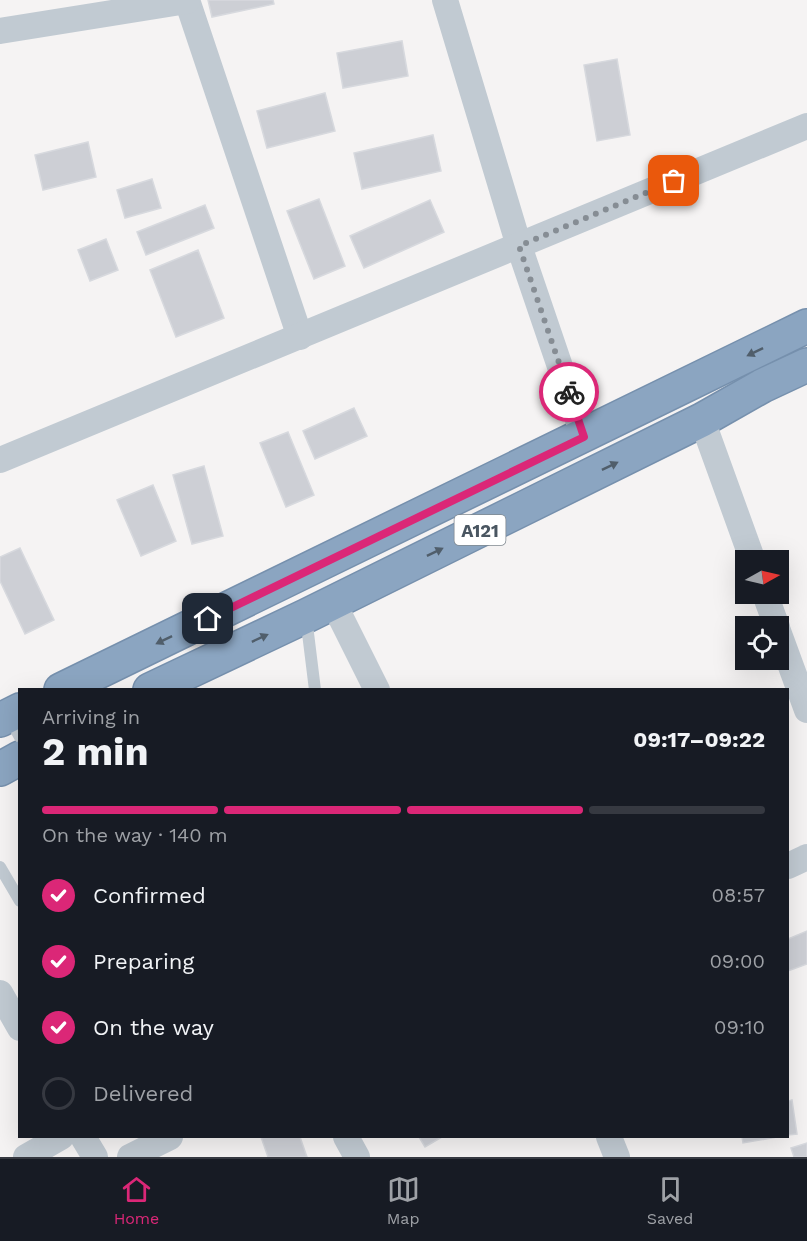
<!DOCTYPE html>
<meta charset="utf-8">
<style>
:root{--surface:#171b24;--page:#242831;--text:#f1f3f6;--muted:#9ea1a6;--line:#363941;--accent:#db2777}
body{margin:0;font-family:"Work Sans",sans-serif;background:var(--page);color:var(--text);height:100vh;display:flex;flex-direction:column;font-size:22px;white-space:nowrap}
*{box-sizing:border-box;margin:0}
p{font-size:20px;color:var(--muted)}
.icon{flex:none;width:33px;height:33px;fill:none;stroke:currentColor;stroke-width:2;stroke-linecap:round;stroke-linejoin:round}
.map{position:relative;flex:1;overflow:hidden}
.drawer{position:absolute;left:18px;top:688px;width:771px;height:450px;display:flex;flex-direction:column;background:var(--surface);border-radius:0px;box-shadow:0 6px 24px #0002}
.drawer>*{flex:none}
.needle{width:39px;rotate:82deg}
.tools{position:absolute;left:735px;top:550px;display:grid;gap:12px}
.tools a{display:grid;place-items:center;width:54px;height:54px;border-radius:0px;background:var(--surface);box-shadow:0 6px 24px #0002;font-size:30px}
.pin{position:absolute;display:grid;place-items:center;width:51px;height:51px;color:#fff;margin:-26px;border-radius:12px;box-shadow:0 3px 9px #0006}
.courier{position:absolute;display:grid;place-items:center;width:60px;height:60px;margin:-30px;border:4px solid #db2777;border-radius:50%;background:#fff;color:#222;box-shadow:0 2px 8px #0007}
.head em{font-style:normal;font-weight:700}
.head div{display:flex;flex-direction:column-reverse}
.head{display:flex;align-items:center;justify-content:space-between;height:102px;padding:0 24px}
h1{font-size:39px;font-weight:700;line-height:45px}
.bar{display:grid;grid-template-columns:repeat(4,1fr);gap:9px 6px;align-content:center;height:72px;padding:0 24px}
.bar i{height:8px;border-radius:4px;background:var(--line)}
.bar .current{background:var(--accent)}
.bar p{grid-column:span 4}
ol{padding:0 24px;list-style:none}
li{display:flex;align-items:center;gap:18px;height:66px}
li p{margin-inline-start:auto}
li .icon{padding:6px;border-radius:50%;background:var(--accent);color:#fff;stroke-width:4}
li:last-child{color:var(--muted)}
li i{width:33px;height:33px;border:3px solid var(--line);border-radius:50%}
.tab-bar{display:flex;justify-content:space-around;align-items:center;height:84px;border-top:2px solid var(--line);background:var(--surface);font-size:16px;color:var(--muted)}
.tab-bar a{display:grid;justify-items:center;gap:3px}
.tab-bar .current{color:var(--accent)}
.map>svg:first-child{display:block}
</style>
<div class="map">
<svg width="807" height="1157" viewBox="0 0 807 1157">
<rect width="100%" height="100%" fill="#f5f3f3"/>
<g fill="#cdcfd5" stroke="#d7d9de" stroke-width="1.5">
<path d="M208 0H273L274 4 212 17Z"/>
<path d="M402 41 408 76 343 88 337 53Z"/>
<path d="M617 59 630 135 597 141 584 65Z"/>
<path d="M325 93 335 131 267 148 257 111Z"/>
<path d="M433 135 441 171 362 189 354 153Z"/>
<path d="M88 142 96 177 43 190 35 155Z"/>
<path d="M152 179 161 208 125 218 117 190Z"/>
<path d="M319 199 345 266 314 279 287 211Z"/>
<path d="M430 200 444 232 364 268 350 236Z"/>
<path d="M205 205 214 228 146 255 137 232Z"/>
<path d="M106 239 118 270 90 281 78 250Z"/>
<path d="M198 250 224 318 176 337 150 270Z"/>
<path d="M354 408 367 436 315 459 303 431Z"/>
<path d="M288 432 314 495 286 507 260 443Z"/>
<path d="M204 466 223 536 192 544 173 475Z"/>
<path d="M153 485 176 541 141 556 117 500Z"/>
<path d="M20 548 54 620 25 634 0 581V557Z"/>
<path d="M807 931V964L788 971V939Z"/>
<path d="M792 1100 797 1134 788 1135V1101Z"/>
<path d="M261 1137H300L307 1157H268Z"/>
<path d="M419 1137H442L425 1147Z"/>
<path d="M742 1137H777L743 1143Z"/>
<path d="M807 1143V1157H794L791 1148Z"/>
</g>
<g fill="none" stroke-linecap="round" stroke-linejoin="round">
<defs>
<g id="highway">
<path d="M61 690 807 326"/>
<path d="M150 690 306 616 702 420 762 386 807 365"/>
<path d="M0 720 20 710"/>
<path d="M0 769 20 758"/>
</g>
</defs>
<use href="#highway" stroke="#7690ad" stroke-width="36"/>
<g stroke="#c1cad2" stroke-width="12">
<path d="M306 617 315 690"/>
<path d="M9 717 20 737"/>
<path d="M0 867 20 901"/>
</g>
<g stroke="#c1cad2" stroke-width="26">
<path d="M187 0 300 337"/>
<path d="M445 0 519 246 584 437"/>
<path d="M0 31 187 1"/>
<path d="M702 420 753 561"/>
<path d="M0 460 807 126"/>
<path d="M765 594 777 627"/>
<path d="M333 602 377 690"/>
<path d="M778 631 807 710"/>
<path d="M788 866 807 857"/>
<path d="M0 993 20 1028"/>
<path d="M83 1137 95 1157"/>
<path d="M346 1137 357 1157"/>
<path d="M609 1137 617 1157"/>
<path d="M26 1157 61 1137"/>
<path d="M130 1157 170 1137"/>
</g>
<use href="#highway" stroke="#8ba5c1" stroke-width="33"/>
</g>
<defs><path id="oneway-solid" d="M-6-.8H1V-3.2L6.5 0L1 3.2V.8H-6Z" transform="scale(1.5)"/></defs>
<g fill="#505e6b">
<use href="#oneway-solid" transform="translate(755 352) rotate(154)"/>
<use href="#oneway-solid" transform="translate(610 466) rotate(-26)"/>
<use href="#oneway-solid" transform="translate(435 552) rotate(-26)"/>
<use href="#oneway-solid" transform="translate(260 638) rotate(-25)"/>
<use href="#oneway-solid" transform="translate(164 640) rotate(154)"/>
</g>
<g fill="none" stroke-linecap="round" stroke-linejoin="round">
<path stroke="#868d94" stroke-width="6" stroke-dasharray="0 10.8" d="M569 392 519 246 674 181"/>
<path stroke="#db2777" stroke-width="8" d="M208 619 584 437 569 392"/>
</g>
<g text-anchor="middle" dominant-baseline="central" stroke-width="5" stroke-linejoin="round" paint-order="stroke">
<rect fill="#fff" stroke="#808990" stroke-width="1.5" x="454.5" y="515" width="51" height="30" rx="4.5"/>
<g font-size="18" font-weight="bold" fill="#4a5661">
<text x="480" y="530">A121</text>
</g>
</g>
</svg>
<div class="tools">
<a><svg class="needle" viewBox="-14 -14 28 28"><path d="M0-13l5 13h-10z" fill="#e53935"/><path d="M0 13l5-13h-10z" fill="#9ea1a6"/></svg></a>
<a><svg class="icon" aria-label="locate" viewBox="0 0 24 24"><circle cx="12" cy="12" r="6"/><path d="M12 2v4M12 18v4M2 12h4M18 12h4"/></svg></a>
</div>
<div class="pin" style="left:674px;top:181px;background:#ea580c"><svg class="icon" aria-label="bag" viewBox="0 0 24 24"><path d="M5 8h14l-1 12H6zM9 8a3 3 0 0 1 6 0"/></svg></div>
<div class="pin" style="left:208px;top:619px;background:#1f2937"><svg class="icon" aria-label="home" viewBox="0 0 24 24"><path d="M3 11l9-7 9 7M6 9v11h12V9"/></svg></div>
<div class="courier" style="left:569px;top:392px"><svg class="icon" aria-label="bike" viewBox="0 0 24 24"><circle cx="6" cy="16" r="4"/><circle cx="18" cy="16" r="4"/><path d="M6 16l4-8h5l3 8M10 8l3 8H6M13 5h3"/></svg></div>
<section class="drawer">
<div class="head"><div><h1>2 min</h1><p>Arriving in</p></div><em>09:17–09:22</em></div>
<div class="bar"><i class="current"></i><i class="current"></i><i class="current"></i><i></i><p>On the way · 140 m</p></div>
<ol>
<li><svg class="icon" aria-label="check" viewBox="0 0 24 24"><path d="M5 12l5 5 9-10"/></svg>Confirmed<p>08:57</p></li>
<li><svg class="icon" aria-label="check" viewBox="0 0 24 24"><path d="M5 12l5 5 9-10"/></svg>Preparing<p>09:00</p></li>
<li><svg class="icon" aria-label="check" viewBox="0 0 24 24"><path d="M5 12l5 5 9-10"/></svg>On the way<p>09:10</p></li>
<li><i></i>Delivered</li>
</ol>
</section>
</div>
<nav class="tab-bar">
<a class="current"><svg class="icon" aria-label="home" viewBox="0 0 24 24"><path d="M3 11l9-7 9 7M6 9v11h12V9"/></svg>Home</a>
<a><svg class="icon" aria-label="map" viewBox="0 0 24 24"><path d="M3 6l6-2 6 2 6-2v14l-6 2-6-2-6 2zM9 4v14M15 6v14"/></svg>Map</a>
<a><svg class="icon" aria-label="saved" viewBox="0 0 24 24"><path d="M7 4h10v16l-5-4-5 4z"/></svg>Saved</a>
</nav>
